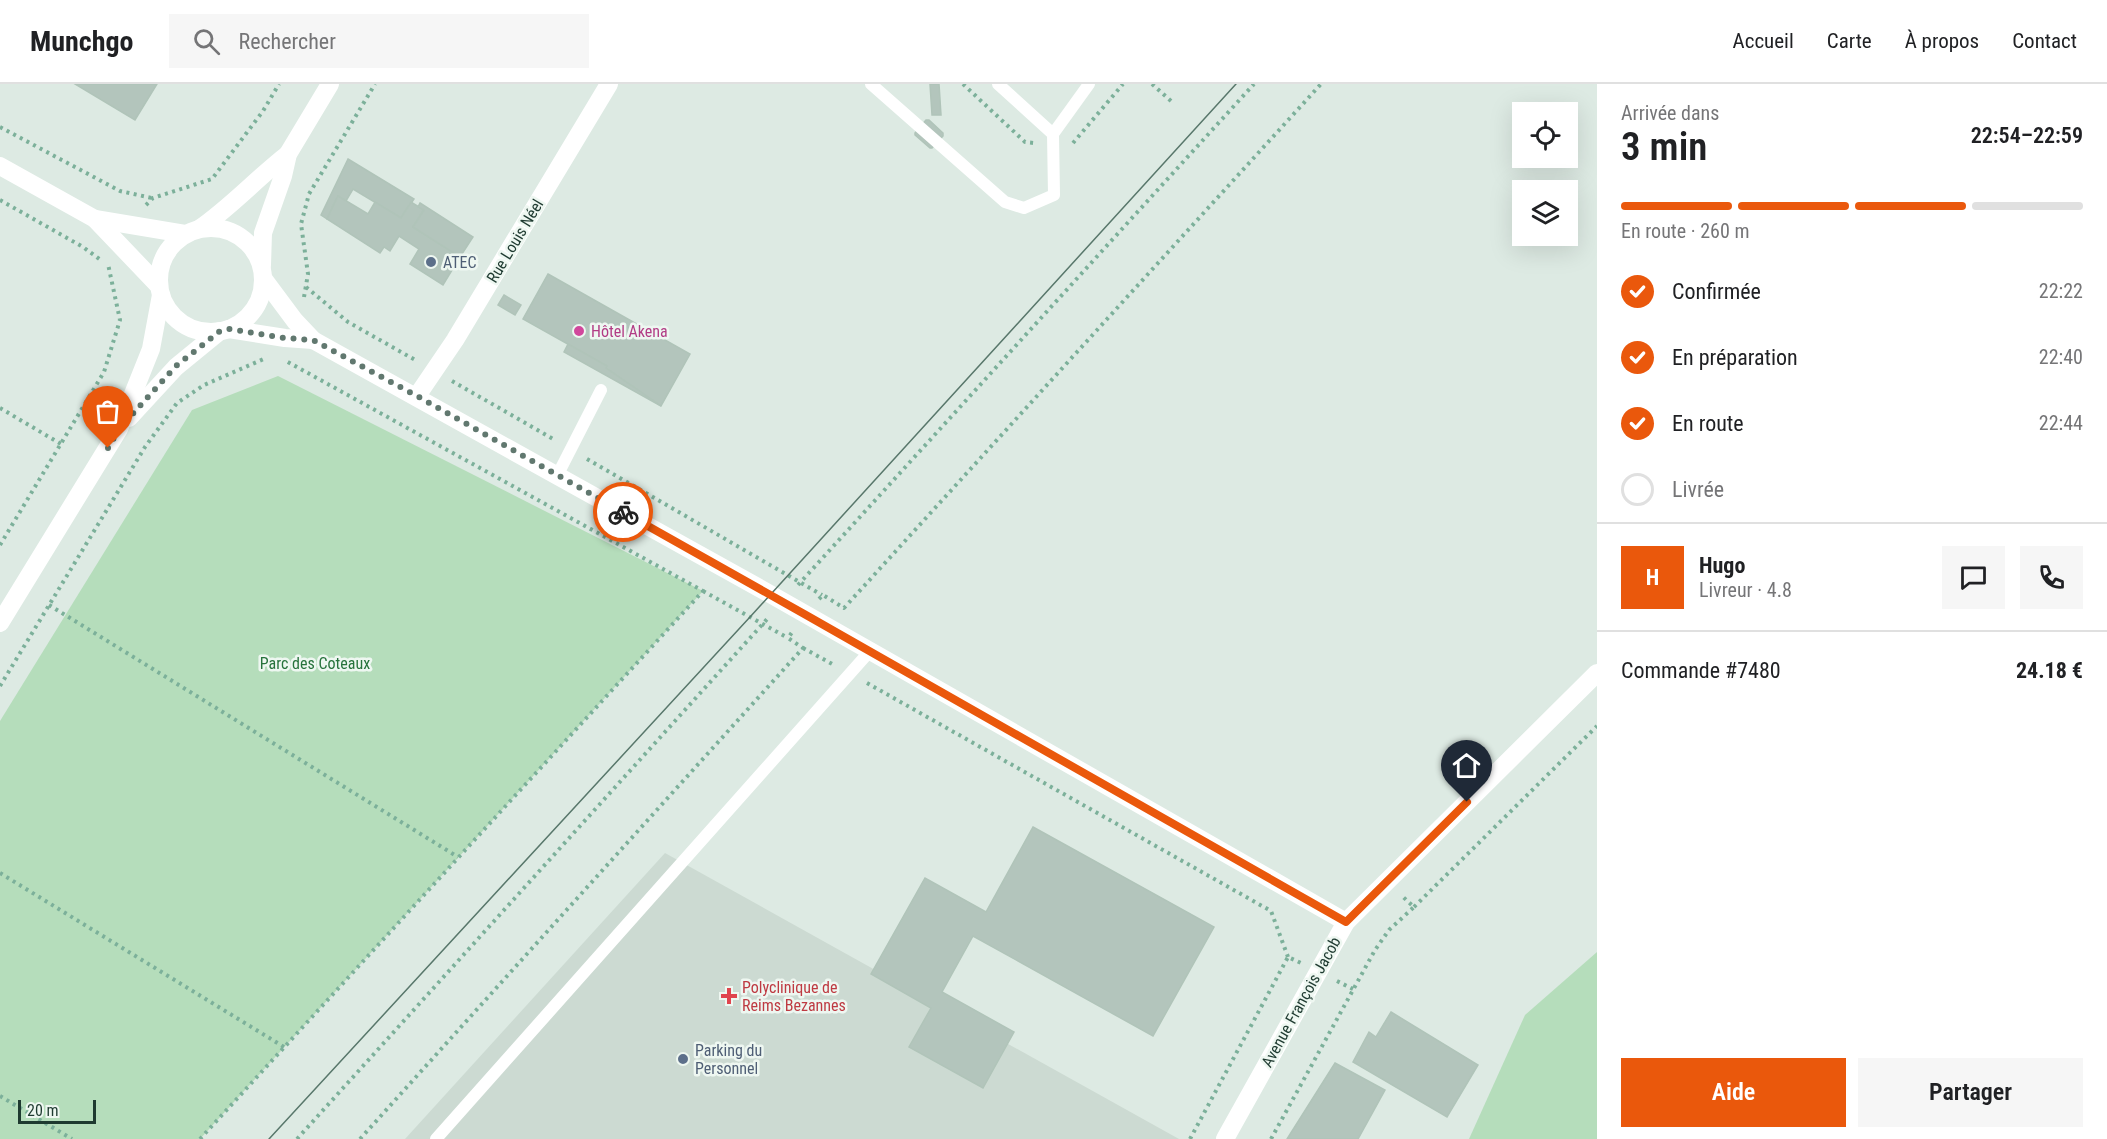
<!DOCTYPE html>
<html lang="fr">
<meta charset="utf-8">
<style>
:root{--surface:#fff;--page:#f6f6f6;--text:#202124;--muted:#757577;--line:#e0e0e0;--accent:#ea580c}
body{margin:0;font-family:"Roboto Condensed",sans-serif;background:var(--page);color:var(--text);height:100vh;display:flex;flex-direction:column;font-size:22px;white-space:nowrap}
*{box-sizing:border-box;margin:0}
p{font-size:20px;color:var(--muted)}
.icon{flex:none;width:33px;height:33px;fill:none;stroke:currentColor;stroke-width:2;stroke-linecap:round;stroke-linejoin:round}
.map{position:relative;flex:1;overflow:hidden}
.sheet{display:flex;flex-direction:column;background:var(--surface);width:510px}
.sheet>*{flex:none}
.tools{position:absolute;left:1512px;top:18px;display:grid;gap:12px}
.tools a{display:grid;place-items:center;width:66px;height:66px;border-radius:0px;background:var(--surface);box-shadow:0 6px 24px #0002;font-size:30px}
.scale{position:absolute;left:18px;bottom:15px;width:78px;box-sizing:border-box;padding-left:6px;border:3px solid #1e3a30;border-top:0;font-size:16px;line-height:21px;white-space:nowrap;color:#1e3a30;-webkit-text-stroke:4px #eef7f1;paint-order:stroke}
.pin{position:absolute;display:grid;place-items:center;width:51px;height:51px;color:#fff;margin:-62px -26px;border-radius:50% 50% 50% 0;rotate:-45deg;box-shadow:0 0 6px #0007}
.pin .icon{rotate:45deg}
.courier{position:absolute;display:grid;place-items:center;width:60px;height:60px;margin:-30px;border:4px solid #ea580c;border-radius:50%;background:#fff;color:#222;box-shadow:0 2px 8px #0007}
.summary em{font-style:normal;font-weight:600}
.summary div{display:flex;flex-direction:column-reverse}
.summary{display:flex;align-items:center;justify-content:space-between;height:102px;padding:0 24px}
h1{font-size:39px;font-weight:600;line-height:45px}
.bar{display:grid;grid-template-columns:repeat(4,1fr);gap:9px 6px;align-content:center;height:72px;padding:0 24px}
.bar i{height:8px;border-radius:4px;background:var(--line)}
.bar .selected{background:var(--accent)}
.bar p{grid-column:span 4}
.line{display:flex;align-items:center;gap:15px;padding:0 24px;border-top:2px solid var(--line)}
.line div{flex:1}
.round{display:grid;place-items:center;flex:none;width:63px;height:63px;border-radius:0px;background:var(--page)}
ol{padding:0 24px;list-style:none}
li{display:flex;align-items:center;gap:18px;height:66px}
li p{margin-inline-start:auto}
li .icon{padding:6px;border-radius:50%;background:var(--accent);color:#fff;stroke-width:4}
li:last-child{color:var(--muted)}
li i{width:33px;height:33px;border:3px solid var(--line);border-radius:50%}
.button{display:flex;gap:12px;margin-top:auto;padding:12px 24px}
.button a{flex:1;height:69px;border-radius:0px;background:var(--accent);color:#fff;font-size:24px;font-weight:600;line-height:69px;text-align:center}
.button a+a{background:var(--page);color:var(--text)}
header{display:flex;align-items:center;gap:36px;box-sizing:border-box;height:84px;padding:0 30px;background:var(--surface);border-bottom:2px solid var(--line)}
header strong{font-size:28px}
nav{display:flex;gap:33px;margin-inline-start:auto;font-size:21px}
.search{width:420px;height:54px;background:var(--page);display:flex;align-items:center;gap:15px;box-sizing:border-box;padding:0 21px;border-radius:0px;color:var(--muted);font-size:22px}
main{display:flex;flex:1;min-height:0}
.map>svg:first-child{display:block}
</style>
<header>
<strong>Munchgo</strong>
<div class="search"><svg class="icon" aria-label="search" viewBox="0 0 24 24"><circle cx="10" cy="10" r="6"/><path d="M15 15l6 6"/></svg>Rechercher</div>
<nav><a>Accueil</a><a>Carte</a><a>À propos</a><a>Contact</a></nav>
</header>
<main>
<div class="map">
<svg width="1597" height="1055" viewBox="0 0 1597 1055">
<rect width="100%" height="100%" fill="#ddeae3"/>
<path fill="#ccdad2" d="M665 769 1179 1055H405Z"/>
<g fill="#b5ddbb">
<path d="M278 292 703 507 200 1055H0V637L192 326Z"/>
<path d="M1597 868V1055H1469L1525 931Z"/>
</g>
<g fill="#b3c5bc" stroke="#b0c4b9" stroke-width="1.5">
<path d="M75 0H157L135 36Z"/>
<path d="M930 0H939L941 31H932Z"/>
<path d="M926 36H929L943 49V52L932 64H930L915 51V49Z"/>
<path d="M348 75 414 115 401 134 353 105 346 117 338 112 327 135 321 131Z"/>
<path d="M338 112 368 130 375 118 401 134 411 118 424 126 413 143 460 173 443 201 410 180 419 165 399 152 390 167 384 163 380 169 327 135Z"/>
<path d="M420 119 473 153 460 173 413 143 424 126 418 123Z"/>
<path d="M548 190 690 270 661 322 606 284 607 282 523 235Z"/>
<path d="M504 211 521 221 515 231 498 221Z"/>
<path d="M568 260 607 282 606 284 661 322 564 268Z"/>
<path d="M1033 743 1214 843 1153 952 973 852 942 908 1014 948 983 1004 909 963 931 924 871 890 925 794 986 828Z"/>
<path d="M1391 928 1478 981 1447 1033 1353 978 1369 948 1376 953Z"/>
<path d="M1335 979 1385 1006 1358 1055H1287Z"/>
</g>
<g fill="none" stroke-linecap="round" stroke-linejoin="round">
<g stroke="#7cb09a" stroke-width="4" stroke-dasharray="3 4.5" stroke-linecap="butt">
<path d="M963 0 1025 58 1034 59"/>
<path d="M1152 0 1171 17"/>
<path d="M0 43 120 107 152 114"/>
<path d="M1073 59 1123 0"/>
<path d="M0 116 83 163 102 177"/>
<path d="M146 121 153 114 212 95 263 27 279 0"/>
<path d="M306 203 348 238 417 277"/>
<path d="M304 213 308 190 301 140 309 110 375 0"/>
<path d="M452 297 555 356"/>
<path d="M0 324 61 360"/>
<path d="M587 375 822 511"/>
<path d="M0 461 104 288 120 236 108 180"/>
<path d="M798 501 1254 0"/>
<path d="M703 507 788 554"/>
<path d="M819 515 823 511 844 524 1321 0"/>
<path d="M49 521 458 773"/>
<path d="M803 564 834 581"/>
<path d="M867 599 1271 827 1288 873"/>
<path d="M0 602 145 363 177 319 204 301 266 274"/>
<path d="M0 789 284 963"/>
<path d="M1414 823 1597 642"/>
<path d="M1337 897 1353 905"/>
<path d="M0 1012 72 1055"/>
<path d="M200 1055 703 507 286 277"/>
<path d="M297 1055 769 533"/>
<path d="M360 1055 803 564 788 554 793 547"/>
<path d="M1190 1055 1288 873 1301 879"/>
<path d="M1271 1055 1375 866 1389 846 1414 823 1402 812"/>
</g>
<g stroke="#fff" stroke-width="12">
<path d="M871 0 1005 118 1024 124 1054 111 1053 50 998 0"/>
<path d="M1053 50 1089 0"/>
<path d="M557 392 601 306"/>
<path d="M436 1055 870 567"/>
</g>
<g stroke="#fff" stroke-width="18">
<path d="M0 82 95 135 158 201"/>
<path d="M95 135 185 150"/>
<path d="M263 194 295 237 313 256 770 510 1346 838"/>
<path d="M229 245 285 254 313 256"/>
<path d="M417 312 455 256 609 0"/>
<path d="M1225 1055 1346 838 1597 589"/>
</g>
<g stroke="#fff" stroke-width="18">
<circle cx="211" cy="196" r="52"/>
<path d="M199 145C231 123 257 94 288 70"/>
<path d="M262 181 263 149 283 92 288 70 330 0"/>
<path d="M129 334 176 283 220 247"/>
<path d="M0 539 119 345 151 265 161 211"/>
</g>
<path stroke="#58776b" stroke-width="1.5" d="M269 1055 750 533 1236 0"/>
</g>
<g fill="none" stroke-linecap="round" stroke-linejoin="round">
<path stroke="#61786f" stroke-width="6" stroke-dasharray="0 10.8" d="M108 364 119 345 176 282 220 247 229 245 285 254 313 256 417 312 623 428"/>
<path stroke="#ea580c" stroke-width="8" d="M623 428 806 531 1346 838 1467 718"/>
</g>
<g fill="#5c6f8a" stroke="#eef7f1" stroke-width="2">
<circle cx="431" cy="178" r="6"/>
<circle cx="683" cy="975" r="6"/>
</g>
<circle fill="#d1479c" stroke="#eef7f1" stroke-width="2" cx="579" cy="247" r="6"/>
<path fill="#e0444e" stroke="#eef7f1" stroke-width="2" d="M726 903h6v6h6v6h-6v6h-6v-6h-6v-6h6z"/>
<g text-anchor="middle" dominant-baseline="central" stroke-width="5" stroke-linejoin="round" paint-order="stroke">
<g font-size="16" fill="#1e3a30" stroke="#eef7f1">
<text transform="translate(515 157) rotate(-59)">Rue Louis Néel</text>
<text transform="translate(1301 918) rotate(-61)">Avenue François Jacob</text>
</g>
<g font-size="16" fill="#4e5e75" stroke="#eef7f1" text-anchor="start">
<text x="443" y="178">ATEC</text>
<text x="695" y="966">Parking du<tspan x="695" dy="18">Personnel</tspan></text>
</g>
<g font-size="16" fill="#b23c85" stroke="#eef7f1" text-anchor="start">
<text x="591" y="247">Hôtel Akena</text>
</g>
<g font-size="16" fill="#27733c" stroke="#eef7f1">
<text x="315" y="579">Parc des Coteaux</text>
</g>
<g font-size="16" fill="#be3a42" stroke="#eef7f1" text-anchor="start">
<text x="742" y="903">Polyclinique de<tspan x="742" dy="18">Reims Bezannes</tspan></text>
</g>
</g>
</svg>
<div class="tools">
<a><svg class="icon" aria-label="locate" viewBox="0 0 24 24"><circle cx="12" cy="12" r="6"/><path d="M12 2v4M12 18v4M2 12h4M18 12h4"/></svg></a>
<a><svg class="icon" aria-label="layers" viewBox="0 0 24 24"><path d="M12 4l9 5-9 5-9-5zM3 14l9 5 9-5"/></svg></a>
</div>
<div class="scale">20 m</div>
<div class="pin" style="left:108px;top:364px;background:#ea580c"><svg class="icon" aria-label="bag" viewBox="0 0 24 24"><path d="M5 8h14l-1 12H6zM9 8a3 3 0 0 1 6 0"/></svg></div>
<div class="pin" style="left:1467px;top:718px;background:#1f2937"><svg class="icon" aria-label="home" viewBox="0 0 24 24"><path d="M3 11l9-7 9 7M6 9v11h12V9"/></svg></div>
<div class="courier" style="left:623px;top:428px"><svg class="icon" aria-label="bike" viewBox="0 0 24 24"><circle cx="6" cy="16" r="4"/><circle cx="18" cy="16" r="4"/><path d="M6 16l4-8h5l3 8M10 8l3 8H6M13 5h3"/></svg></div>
</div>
<section class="sheet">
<div class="summary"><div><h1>3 min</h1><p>Arrivée dans</p></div><em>22:54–22:59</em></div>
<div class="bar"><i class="selected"></i><i class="selected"></i><i class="selected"></i><i></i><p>En route · 260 m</p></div>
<ol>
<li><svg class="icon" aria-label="check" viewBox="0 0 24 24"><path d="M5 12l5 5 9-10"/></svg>Confirmée<p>22:22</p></li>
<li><svg class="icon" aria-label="check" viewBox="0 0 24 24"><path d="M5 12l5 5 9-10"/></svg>En préparation<p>22:40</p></li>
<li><svg class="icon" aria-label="check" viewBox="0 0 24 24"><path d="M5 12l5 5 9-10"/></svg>En route<p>22:44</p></li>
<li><i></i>Livrée</li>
</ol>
<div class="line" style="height:108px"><b class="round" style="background:var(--accent);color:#fff">H</b><div><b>Hugo</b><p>Livreur · 4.8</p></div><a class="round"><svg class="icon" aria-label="chat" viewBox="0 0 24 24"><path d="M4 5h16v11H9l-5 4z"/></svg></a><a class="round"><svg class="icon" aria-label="phone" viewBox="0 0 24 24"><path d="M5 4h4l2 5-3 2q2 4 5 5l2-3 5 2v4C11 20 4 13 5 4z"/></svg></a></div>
<div class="line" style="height:78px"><div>Commande #7480</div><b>24.18 €</b></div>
<div class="button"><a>Aide</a><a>Partager</a></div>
</section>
</main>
